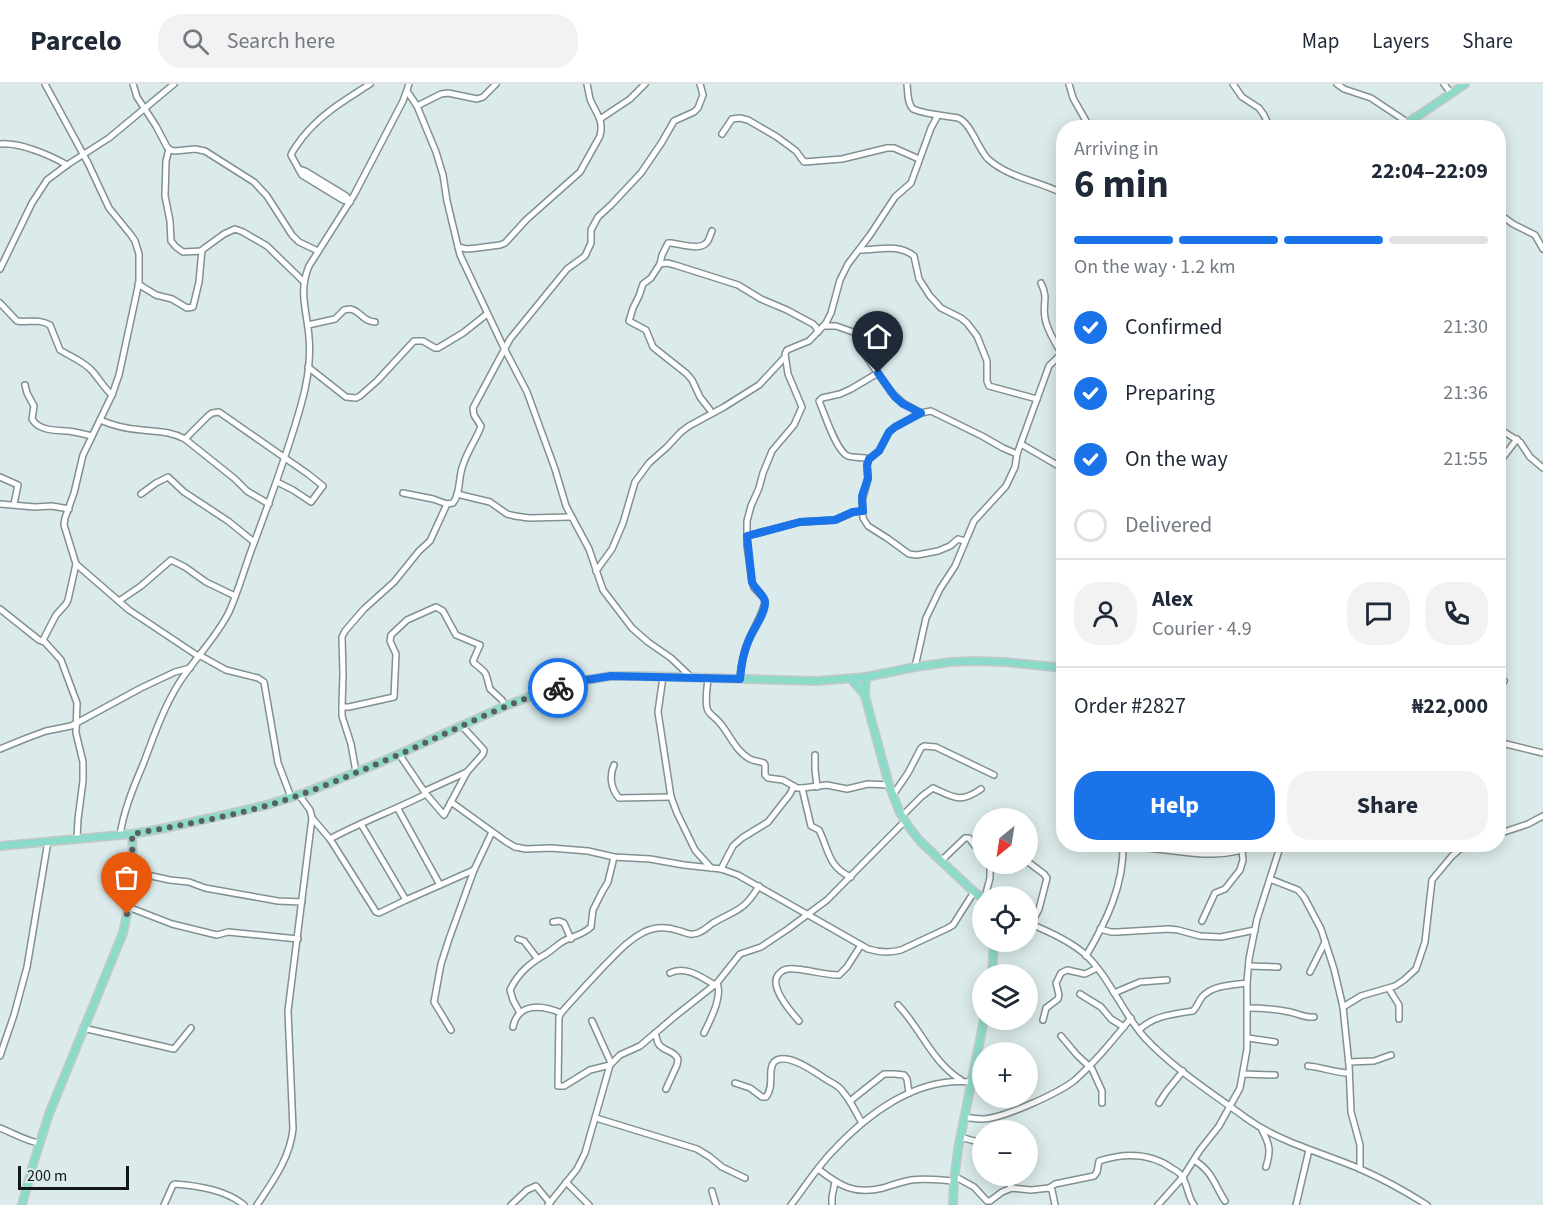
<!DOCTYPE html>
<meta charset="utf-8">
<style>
:root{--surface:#fff;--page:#f2f2f3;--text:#1f2937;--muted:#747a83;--line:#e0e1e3;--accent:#1a73e8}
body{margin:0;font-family:"Source Sans 3",sans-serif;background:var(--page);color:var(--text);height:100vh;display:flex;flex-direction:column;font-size:22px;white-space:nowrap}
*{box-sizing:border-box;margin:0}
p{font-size:20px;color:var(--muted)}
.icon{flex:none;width:33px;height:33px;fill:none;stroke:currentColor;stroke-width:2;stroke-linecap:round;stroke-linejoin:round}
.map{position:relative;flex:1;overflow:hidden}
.panel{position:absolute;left:1056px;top:36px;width:450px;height:732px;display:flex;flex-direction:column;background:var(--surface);border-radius:24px;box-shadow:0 3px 15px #0003}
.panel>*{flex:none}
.needle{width:39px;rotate:210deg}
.fabs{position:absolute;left:972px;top:724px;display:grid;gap:12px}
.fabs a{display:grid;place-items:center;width:66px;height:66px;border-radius:50%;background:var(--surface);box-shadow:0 3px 15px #0003;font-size:30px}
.scale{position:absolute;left:18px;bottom:15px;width:111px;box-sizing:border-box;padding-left:6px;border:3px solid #111616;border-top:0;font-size:16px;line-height:21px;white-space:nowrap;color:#111616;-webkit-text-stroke:4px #dbebeb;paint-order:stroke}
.pin{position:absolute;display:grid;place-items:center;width:51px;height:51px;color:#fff;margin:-62px -26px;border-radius:50% 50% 50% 0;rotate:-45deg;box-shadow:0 0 6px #0007}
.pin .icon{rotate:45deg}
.courier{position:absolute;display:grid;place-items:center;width:60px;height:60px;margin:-30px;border:4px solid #1a73e8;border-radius:50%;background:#fff;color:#222;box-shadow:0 2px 8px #0007}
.summary em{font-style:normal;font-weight:700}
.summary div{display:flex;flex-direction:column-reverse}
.summary{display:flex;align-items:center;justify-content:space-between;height:102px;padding:0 18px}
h1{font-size:39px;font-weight:700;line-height:45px}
.bar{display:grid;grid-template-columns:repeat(4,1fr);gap:9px 6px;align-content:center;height:72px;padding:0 18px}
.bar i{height:8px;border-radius:4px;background:var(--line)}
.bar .on{background:var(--accent)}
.bar p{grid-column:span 4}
.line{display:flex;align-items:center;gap:15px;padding:0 18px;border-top:2px solid var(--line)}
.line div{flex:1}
.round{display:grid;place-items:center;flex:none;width:63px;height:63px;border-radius:24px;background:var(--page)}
ol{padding:0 18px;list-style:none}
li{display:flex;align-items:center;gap:18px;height:66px}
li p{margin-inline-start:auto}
li .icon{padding:6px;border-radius:50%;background:var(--accent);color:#fff;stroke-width:4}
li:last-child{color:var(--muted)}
li i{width:33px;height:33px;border:3px solid var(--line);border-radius:50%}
.cta{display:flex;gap:12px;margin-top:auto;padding:12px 18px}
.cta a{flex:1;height:69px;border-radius:24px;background:var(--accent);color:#fff;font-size:24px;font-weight:700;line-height:69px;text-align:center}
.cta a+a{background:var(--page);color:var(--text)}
header{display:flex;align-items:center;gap:36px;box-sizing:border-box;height:84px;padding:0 30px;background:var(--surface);border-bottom:2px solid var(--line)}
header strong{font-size:28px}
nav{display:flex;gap:33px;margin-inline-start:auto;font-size:21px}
.search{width:420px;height:54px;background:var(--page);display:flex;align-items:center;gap:15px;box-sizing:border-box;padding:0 21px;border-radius:24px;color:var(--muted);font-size:22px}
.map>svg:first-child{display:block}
</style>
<header>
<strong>Parcelo</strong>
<div class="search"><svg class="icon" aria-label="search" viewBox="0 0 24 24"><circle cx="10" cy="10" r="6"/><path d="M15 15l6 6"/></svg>Search here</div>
<nav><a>Map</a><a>Layers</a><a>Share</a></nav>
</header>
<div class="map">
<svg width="1543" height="1121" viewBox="0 0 1543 1121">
<rect width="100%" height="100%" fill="#dbebeb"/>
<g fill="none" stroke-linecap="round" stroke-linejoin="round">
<defs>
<g id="minor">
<path d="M45 0 88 79 109 124 131 151 135 157 139 170V198L119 291 112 311 83 371 74 409 65 434 64 441 76 480 129 526 198 572"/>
<path d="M133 0 137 13 156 42 167 63 170 66 175 67 195 65 205 67 254 98 267 112 292 151 299 158 318 167"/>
<path d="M907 0C908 8 907 19 913 25 920 28 937 31 945 32 949 33 954 33 958 34 971 39 978 65 988 75 1009 94 1039 97 1064 110"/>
<path d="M1069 0 1073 14 1090 44"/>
<path d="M1233 0 1242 13 1259 24 1264 31 1270 44"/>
<path d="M1337 0 1344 5 1371 14 1407 38"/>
<path d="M1444 0 1451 9"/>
<path d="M407 7 417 22 436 68 443 91 447 117 460 171 503 262 527 308 555 385 566 422 589 465 603 506 632 544 648 558 671 574 691 593"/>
<path d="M417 22 441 10 448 9 477 15 483 13 496 0"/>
<path d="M1414 33 1421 44"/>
<path d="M600 35 630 15 645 0"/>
<path d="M722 50 732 35 740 34 748 36 777 53 796 67 804 78 842 75 887 64H894L919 75"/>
<path d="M0 60C19 58 50 71 67 81"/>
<path d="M169 65 166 77 165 112 170 137 171 157 176 163 183 168 202 167"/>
<path d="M299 85 305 87 346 112 350 118"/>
<path d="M350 118 343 116 302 91 291 71C294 64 298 60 302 54 322 29 344 17 370 0"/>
<path d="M1498 129 1513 140 1535 151 1543 165"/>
<path d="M458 163 467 165 477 164 500 161 505 159 526 136 580 88 600 52C604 35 596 30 590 15 589 10 588 5 587 0"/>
<path d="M860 166C879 166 898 159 914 172L919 195 930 212 941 224 961 234 967 239 977 252 987 277V297L989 302 1037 315"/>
<path d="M660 180 662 171 668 159H671C680 160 698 166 705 160 709 158 710 151 712 147"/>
<path d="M0 185 32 119 47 96 67 81 109 54 174 0"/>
<path d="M1041 199C1049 216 1042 219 1045 234 1047 247 1056 260 1062 270"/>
<path d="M138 200 156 211 172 215 187 224 193 223 199 198 202 166 224 150 235 145 243 148 267 162 303 197"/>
<path d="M0 219 17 237C29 239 37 234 50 241L60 266C71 273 85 278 93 288 100 296 104 304 112 311"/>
<path d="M308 241 335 235 344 226 350 225C360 226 363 238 375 238"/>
<path d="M824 242H836L856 249 865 271 891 308 903 319 921 329"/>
<path d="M1498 279 1500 283 1498 293"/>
<path d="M308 283 346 313 356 314 360 312 377 297 414 257H423L435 264H438L463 249 487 230"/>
<path d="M25 301 27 309 34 322 32 335C39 347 55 346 68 347 76 348 84 350 92 352"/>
<path d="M710 326 700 313 692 296 687 290 653 263 646 246 629 237 633 224 639 212 643 200 651 194 660 180 667 179 675 181 738 201 761 215 787 226 813 240 816 243 818 248"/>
<path d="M100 336C114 342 128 345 142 346 159 348 169 347 185 355L235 395 247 407 269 420"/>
<path d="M1498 344 1520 358 1530 373 1543 384"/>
<path d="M1062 352 1064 353"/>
<path d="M185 355 208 332 212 329 219 328 308 390 323 402 311 418 293 406 277 398"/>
<path d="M1021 360 1064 385"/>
<path d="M869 375C862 372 852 375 846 371 835 363 825 331 819 317L822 314 840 310 851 305 878 289"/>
<path d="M1498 381 1501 376 1517 355"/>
<path d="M0 393 18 401 14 420"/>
<path d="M403 409 433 415 447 420"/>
<path d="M141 410 156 399 168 393 184 408 228 437 254 458"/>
<path d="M457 410 490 418 507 430 515 432 529 434 571 433"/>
<path d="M0 420 35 423 52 422 69 425"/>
<path d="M747 452 800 438 835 436 853 428 863 427"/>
<path d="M965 457 958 455 950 462 938 467 917 471 909 470 887 454 868 442 863 434 862 417 868 395 867 381 869 375 879 367 889 348 895 343 921 329 931 327 982 352 1003 364 1017 370"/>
<path d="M76 480 68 516 66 520 56 531 43 556 61 576 77 619 76 649 83 678V697L78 735 77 755"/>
<path d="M596 487 612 465 623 439 635 398 649 379 667 363 681 348 689 342 724 323 759 301 785 273"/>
<path d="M119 517 141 502 171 476 185 483 206 498 235 512"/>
<path d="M0 525 39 556 44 558"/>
<path d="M199 571 226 586 258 594 264 598 278 679 291 713"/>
<path d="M915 583 926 534 940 505 955 482 974 437 1006 402 1015 383 1017 370 1049 282 1064 267"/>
<path d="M663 593 658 628 671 713 677 729 695 766 711 784"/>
<path d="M708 595C707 604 705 615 707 624 708 630 715 633 719 638 730 650 735 667 750 675 754 677 759 677 764 679L765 681V691L768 694 783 696 797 704H802L827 701 847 705 868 700 889 701"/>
<path d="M740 595C741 581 744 566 750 553 755 541 763 530 765 517L763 513 754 504 752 498 747 461V437L751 422 759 404 763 389 772 367 794 341 802 323 788 290 785 270 787 266 809 257 826 239 831 229 840 196 848 180 870 151 895 113 911 99 931 44 938 31"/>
<path d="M1498 607 1504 597"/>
<path d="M342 623H349L394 613 396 570 390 557 391 551 407 536 436 523 443 527 456 551 480 561 473 577 474 579C489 591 485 588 490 605L502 616 505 622"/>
<path d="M1498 658 1543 669"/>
<path d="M0 665 27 654 46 647 71 642 141 604 175 588 190 584"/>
<path d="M399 670 426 710 444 731 467 688 483 670 484 666 462 642"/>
<path d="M815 671V685L817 703"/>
<path d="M614 681C609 692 611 705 619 714L671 713"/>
<path d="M356 688 351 660 342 632V623L343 589 342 553 345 547 364 525 394 498 419 467 430 457 447 420 453 419C461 409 458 393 463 381 467 368 475 357 480 345L481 342 474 331 473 324 510 255 567 185 585 172 591 159V146L598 133 611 121 641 89 662 58 674 37 694 28 698 24 703 11 700 0"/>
<path d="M802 704 811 742 819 746C829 766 828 783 851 793"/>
<path d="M425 707 467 688"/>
<path d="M893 711 908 689 921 664 924 662 936 663 994 691"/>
<path d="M451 718 505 757 515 763 526 765 551 764 588 767 614 773 650 775 684 781 721 785 738 791 868 865C878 868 890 869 901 866L948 844 953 841 974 808"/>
<path d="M398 725 440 801"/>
<path d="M902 732 922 712 933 704C953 713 960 720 981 705"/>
<path d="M312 734 330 755 376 828 379 829 406 816"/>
<path d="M361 740 406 816 474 786"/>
<path d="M1498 750 1528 740 1543 732"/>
<path d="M120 751C124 725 134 702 144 678 154 651 164 623 179 599 195 574 216 554 229 528 239 506 245 482 254 459 271 413 288 368 301 321 307 300 311 275 309 253 307 227 298 208 309 182L354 111 366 88 403 17 409 0"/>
<path d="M330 755C361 738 395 726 426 710"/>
<path d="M1123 763C1167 761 1214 782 1256 760"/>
<path d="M941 777 965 754H969L975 762 982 767"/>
<path d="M1028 778 1044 790 1047 794 1039 825 1031 840"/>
<path d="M721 785 733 762 742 754 768 738 790 710 794 702"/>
<path d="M133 788 170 796 189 798 205 804 278 817 302 818"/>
<path d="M1270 795 1298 806 1304 813 1321 845 1334 885 1343 923 1349 981 1351 1028 1360 1061V1085"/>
<path d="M985 813 990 794V780"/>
<path d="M128 823 172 840 217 851 228 848 298 855"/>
<path d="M1202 837 1215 809 1225 805 1240 786 1243 776 1242 767"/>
<path d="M553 838 559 837 564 839 571 855"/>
<path d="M1028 839C1048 847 1071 857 1087 872 1111 896 1123 930 1145 954 1174 985 1212 1009 1246 1034 1279 1058 1320 1068 1358 1084 1381 1094 1405 1107 1427 1121"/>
<path d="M1100 845 1111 848H1117L1169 845 1178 846 1200 852 1221 853 1255 846"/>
<path d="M518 855 524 857 537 874"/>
<path d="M1086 872C1106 838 1124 801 1123 761"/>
<path d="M1249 882 1278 883"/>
<path d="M1310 888 1325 858"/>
<path d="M670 889C685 881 701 893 715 901"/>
<path d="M1389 905 1399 921V935"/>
<path d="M1114 909 1140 898 1167 896"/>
<path d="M1080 910 1101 923 1111 935 1124 943"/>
<path d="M898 921C921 945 932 978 961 996"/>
<path d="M1343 923 1361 912 1395 902 1404 896 1416 885 1425 858 1432 796 1452 772 1460 765 1471 760"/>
<path d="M1247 924C1262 924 1275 925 1290 928 1299 930 1305 934 1314 933"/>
<path d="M520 929 513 916 510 906C518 889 530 879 546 870 552 866 556 862 562 858 572 852 581 852 591 843L593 826 602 808 608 798 614 773"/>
<path d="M1043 936 1046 924 1058 915 1059 911 1056 899 1061 889 1067 886 1085 890 1097 884"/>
<path d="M592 937 611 979"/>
<path d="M799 937C791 928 769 903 778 891 782 885 788 884 795 885 810 886 824 891 839 891L847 883 861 861"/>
<path d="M513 943C518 918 542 921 561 929"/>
<path d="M83 944 174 965 191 944"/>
<path d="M451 946 434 918 441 880 449 855 474 786 492 748"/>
<path d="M1139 946C1153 932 1173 930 1193 927 1198 922 1199 915 1204 911 1215 901 1233 901 1247 899"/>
<path d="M655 949C656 952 657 956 658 959 663 968 673 965 678 975L677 981 666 1005"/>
<path d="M704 949C710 936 723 913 717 899"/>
<path d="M1061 952 1077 971 1092 985 1102 1007V1019"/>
<path d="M1248 954 1275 958"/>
<path d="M0 972 14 931 27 883 48 757"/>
<path d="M1349 978 1374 977 1391 971"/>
<path d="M610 981 590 986 564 1002H558L559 933 561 929C575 913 590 897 605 881 617 869 628 856 644 848 657 842 667 843 680 847 684 848 689 851 693 850 701 850 707 843 713 839 737 825 743 828 759 802"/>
<path d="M1308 982C1322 983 1335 989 1349 989"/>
<path d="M1243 990 1275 991"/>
<path d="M735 999 750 1004 762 1013H766C775 1002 767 986 774 978 786 967 815 988 824 994 831 999 839 1001 843 1008 851 1017 856 1029 862 1039"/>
<path d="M850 1017 884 990H895L904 991 907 995 909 1009"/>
<path d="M1159 1019 1166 1008 1183 987"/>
<path d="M964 1033C970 1034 977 1035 983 1035 1004 1034 1059 1009 1075 996 1096 977 1113 956 1131 934"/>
<path d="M596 1034 697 1065 710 1073 722 1083 745 1094"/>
<path d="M0 1044C13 1049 26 1057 39 1059"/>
<path d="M1262 1046C1270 1061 1271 1067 1266 1083"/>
<path d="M960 1053 982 1059"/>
<path d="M1194 1076C1213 1088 1214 1100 1225 1117"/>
<path d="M818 1085C840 1102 854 1111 883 1104 892 1101 901 1098 911 1096 925 1094 939 1096 954 1097"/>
<path d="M954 1092 974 1103 987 1117H990L1002 1108 1012 1104 1031 1106 1049 1104 1052 1106 1055 1121"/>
<path d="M1003 1092 1012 1104"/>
<path d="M566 1098 589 1121"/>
<path d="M1049 1104 1055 1100 1094 1092 1097 1088 1099 1077C1124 1069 1151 1069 1173 1085 1177 1087 1181 1090 1183 1094 1188 1103 1188 1113 1194 1121"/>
<path d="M712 1107 716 1121"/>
<path d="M164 1121 173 1101 175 1100C199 1102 226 1106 244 1121"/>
<path d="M257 1121C273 1097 290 1074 293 1045L288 927 312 734 310 726 299 711"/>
<path d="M511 1121 527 1106 536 1102 550 1119"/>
<path d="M548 1121 577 1085 585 1069 610 981 620 971 640 962 674 933 717 899 740 870 761 863 788 845 827 816 905 737"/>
<path d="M791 1121C804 1104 816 1085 831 1069 866 1031 916 992 971 998"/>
<path d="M832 1121V1113L835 1098"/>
<path d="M1158 1121 1183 1093 1200 1066 1219 1042 1240 1004 1247 965V899L1249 875 1257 835 1281 760"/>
<path d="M1296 1121 1309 1066"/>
</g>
<g id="major">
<path d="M1400 44 1465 0"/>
<path d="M866 593 865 612 889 701 900 729 909 743 920 757 972 806 982 814"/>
<path d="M851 595 865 611"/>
<path d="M0 762 132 750 166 744 267 721 307 708 379 679 505 622 542 608 587 596 611 592H642L816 597 866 593 915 583 951 578 975 577 1005 578 1064 584"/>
<path d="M992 891 994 858"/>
<path d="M22 1121 35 1074 49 1030 123 849C131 816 134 784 132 750"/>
<path d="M953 1121 954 1097 958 1065 984 936"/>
</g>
</defs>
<use href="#minor" stroke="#819090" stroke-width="8"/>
<use href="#major" stroke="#c6c7c7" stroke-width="10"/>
<use href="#minor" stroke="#fff" stroke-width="5"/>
<use href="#major" stroke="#8cdbca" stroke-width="7"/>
</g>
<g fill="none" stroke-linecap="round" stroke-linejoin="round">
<path stroke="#586161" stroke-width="6" stroke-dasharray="0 10.8" d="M127 830 133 791 132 750C177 742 222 734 266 722 304 711 341 695 377 680 438 655 496 622 558 604"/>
<path stroke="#1a73e8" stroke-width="8" d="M558 604 586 596 611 592 740 595C741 582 743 570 748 558 752 547 766 529 765 518 765 512 755 505 752 498L747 452 800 438 835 436 853 428 863 427 862 412 868 394 867 381 869 375 879 367 889 348 895 343 921 329 903 320 895 313 878 289"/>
</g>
</svg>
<div class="fabs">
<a><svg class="needle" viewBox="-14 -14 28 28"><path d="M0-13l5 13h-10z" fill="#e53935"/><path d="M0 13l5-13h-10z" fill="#747a83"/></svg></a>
<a><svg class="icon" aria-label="locate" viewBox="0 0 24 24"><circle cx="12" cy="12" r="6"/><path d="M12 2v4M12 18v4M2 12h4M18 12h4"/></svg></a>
<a><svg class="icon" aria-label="layers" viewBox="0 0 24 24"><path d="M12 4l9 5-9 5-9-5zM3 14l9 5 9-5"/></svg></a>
<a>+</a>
<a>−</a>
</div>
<div class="scale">200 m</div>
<div class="pin" style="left:127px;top:830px;background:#ea580c"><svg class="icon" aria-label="bag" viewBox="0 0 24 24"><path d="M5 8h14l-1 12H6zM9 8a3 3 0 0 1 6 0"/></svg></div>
<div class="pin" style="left:878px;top:289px;background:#1f2937"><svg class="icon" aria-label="home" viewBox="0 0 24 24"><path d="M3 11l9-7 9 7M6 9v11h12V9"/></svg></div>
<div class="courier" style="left:558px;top:604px"><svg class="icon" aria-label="bike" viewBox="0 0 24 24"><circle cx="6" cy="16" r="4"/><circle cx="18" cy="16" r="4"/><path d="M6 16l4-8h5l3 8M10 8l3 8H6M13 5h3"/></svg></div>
<section class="panel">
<div class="summary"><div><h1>6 min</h1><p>Arriving in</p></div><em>22:04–22:09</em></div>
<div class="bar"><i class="on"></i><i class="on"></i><i class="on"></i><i></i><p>On the way · 1.2 km</p></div>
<ol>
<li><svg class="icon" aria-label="check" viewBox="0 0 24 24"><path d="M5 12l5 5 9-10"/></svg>Confirmed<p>21:30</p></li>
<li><svg class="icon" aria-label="check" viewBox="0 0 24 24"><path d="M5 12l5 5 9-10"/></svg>Preparing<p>21:36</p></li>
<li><svg class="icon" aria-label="check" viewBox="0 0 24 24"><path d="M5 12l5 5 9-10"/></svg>On the way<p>21:55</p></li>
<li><i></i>Delivered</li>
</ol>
<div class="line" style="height:108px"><a class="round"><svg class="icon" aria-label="person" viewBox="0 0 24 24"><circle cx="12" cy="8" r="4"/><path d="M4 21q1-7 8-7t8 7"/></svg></a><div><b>Alex</b><p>Courier · 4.9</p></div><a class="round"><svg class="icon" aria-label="chat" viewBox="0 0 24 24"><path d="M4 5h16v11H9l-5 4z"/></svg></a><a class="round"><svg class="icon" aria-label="phone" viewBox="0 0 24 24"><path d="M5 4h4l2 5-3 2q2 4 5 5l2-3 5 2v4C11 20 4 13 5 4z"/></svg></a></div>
<div class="line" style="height:78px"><div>Order #2827</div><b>₦22,000</b></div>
<div class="cta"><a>Help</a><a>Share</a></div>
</section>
</div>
